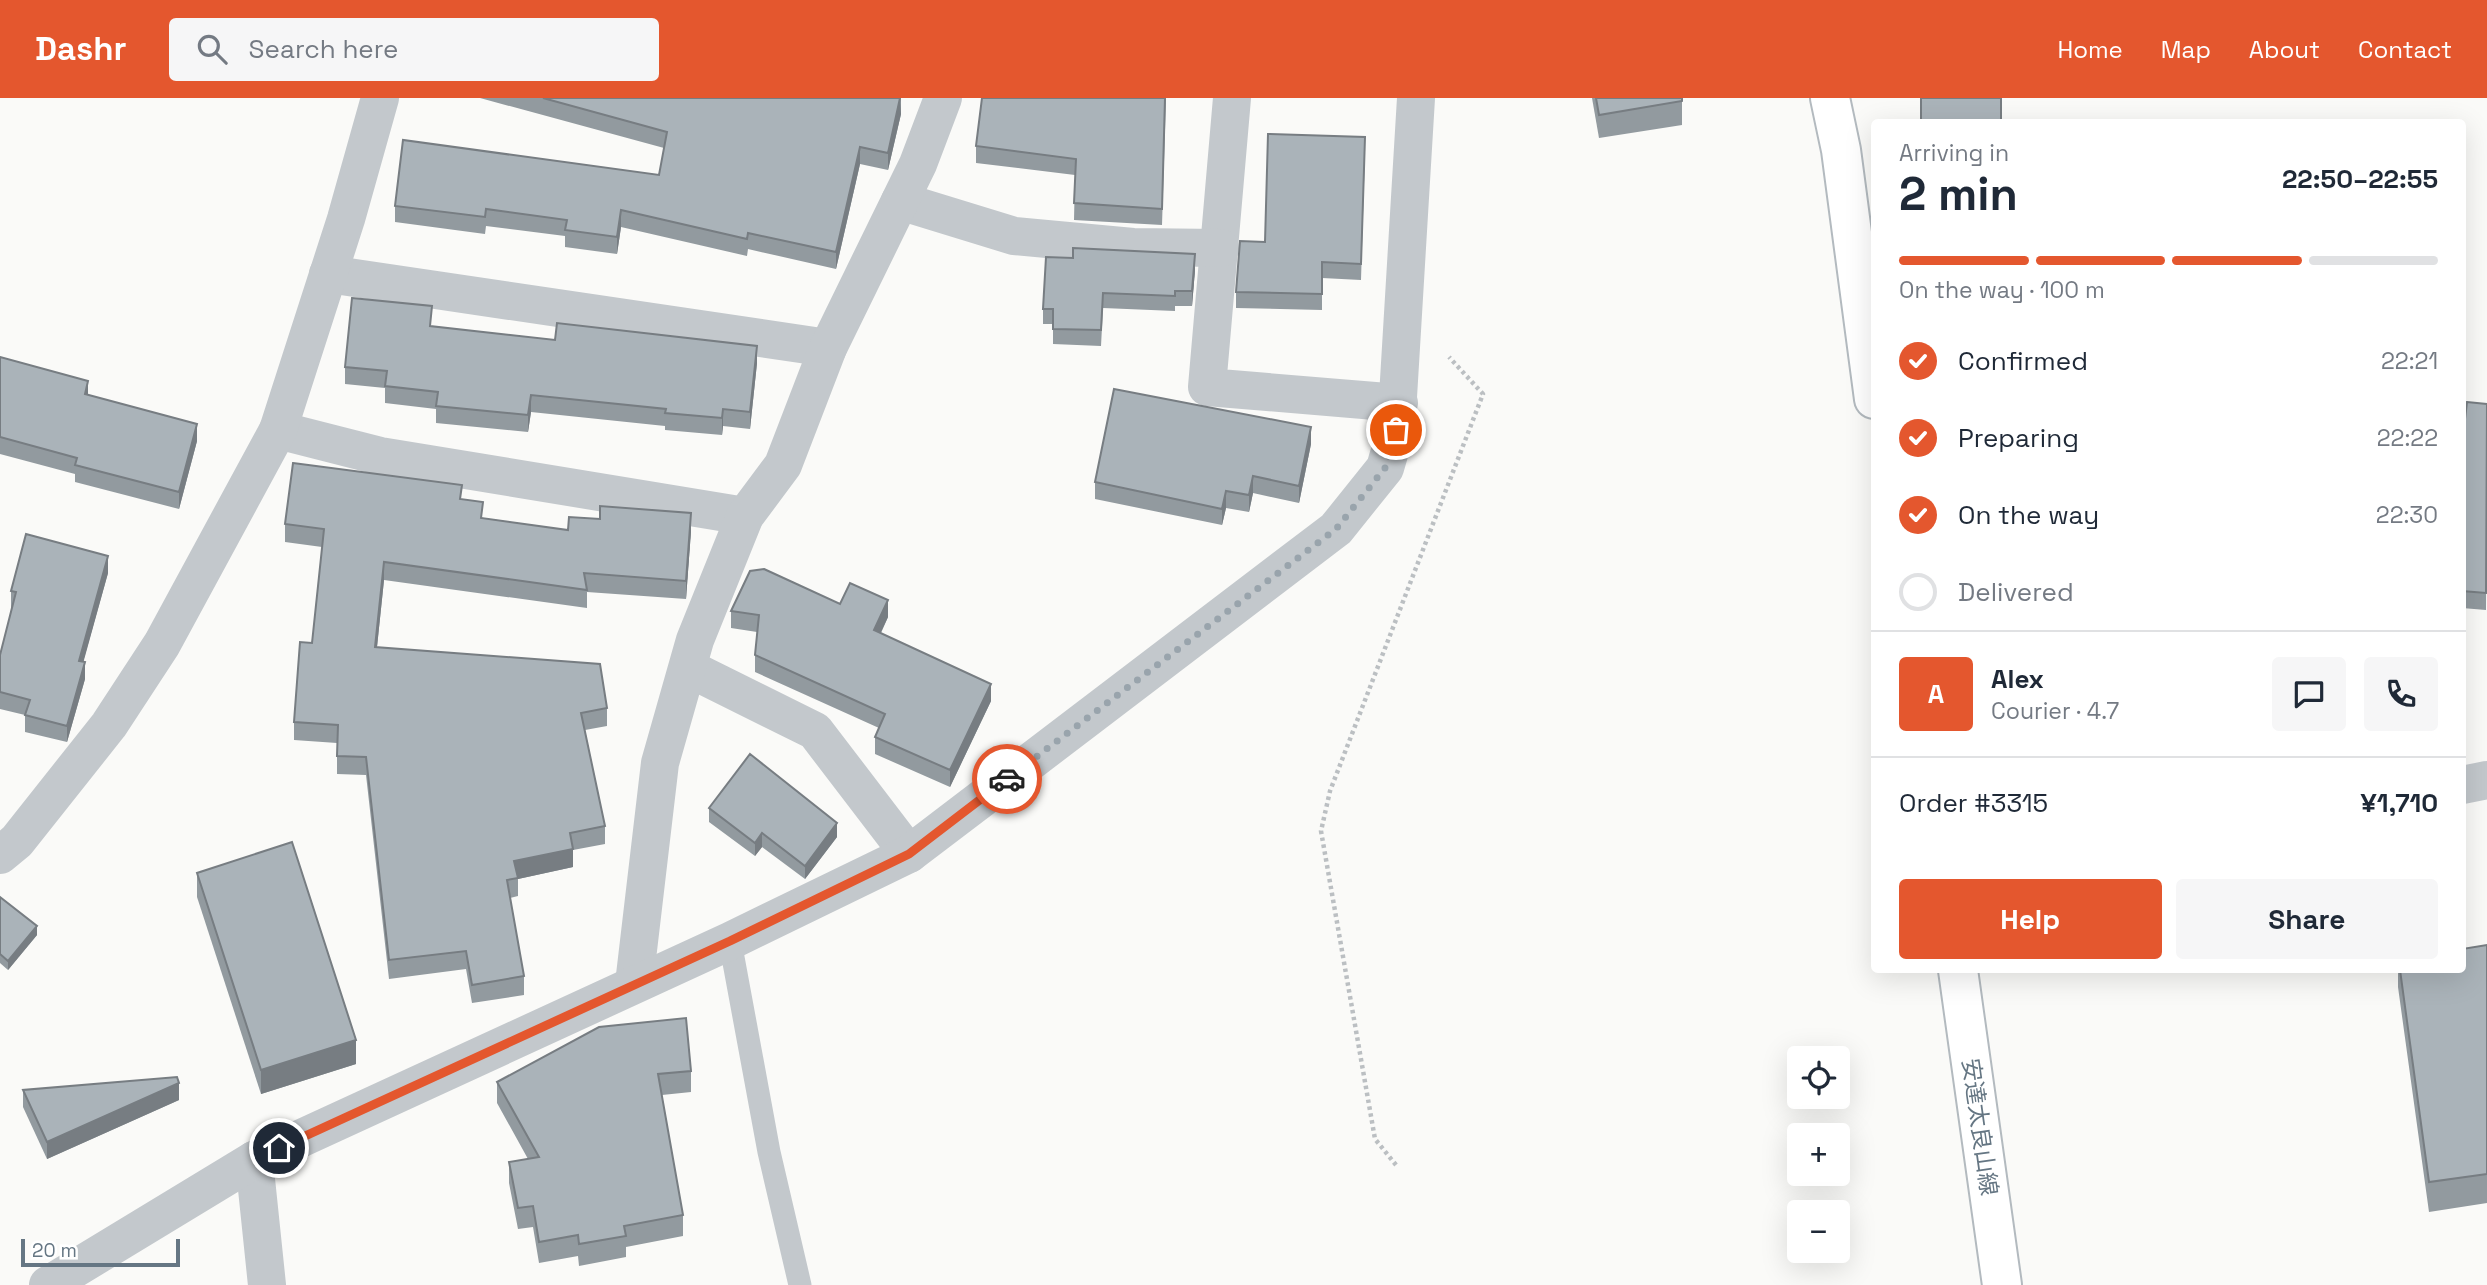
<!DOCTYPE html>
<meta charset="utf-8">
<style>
:root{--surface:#fff;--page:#f6f6f7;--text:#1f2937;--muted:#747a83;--line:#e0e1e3;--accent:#e4572e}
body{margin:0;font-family:"Space Grotesk","Noto Sans JP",sans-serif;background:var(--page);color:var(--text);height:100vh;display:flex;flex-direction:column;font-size:26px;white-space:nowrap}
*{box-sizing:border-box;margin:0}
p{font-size:23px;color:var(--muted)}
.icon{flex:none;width:38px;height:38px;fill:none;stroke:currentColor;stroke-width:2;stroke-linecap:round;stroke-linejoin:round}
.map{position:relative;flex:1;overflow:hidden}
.sheet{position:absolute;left:1871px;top:21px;width:595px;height:854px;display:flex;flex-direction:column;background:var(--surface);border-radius:7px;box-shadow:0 7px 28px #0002}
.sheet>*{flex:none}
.controls{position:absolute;left:1787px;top:948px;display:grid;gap:14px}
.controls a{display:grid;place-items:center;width:63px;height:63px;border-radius:7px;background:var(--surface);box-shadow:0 7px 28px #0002;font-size:35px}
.scale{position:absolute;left:21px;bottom:18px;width:159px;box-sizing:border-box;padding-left:7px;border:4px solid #657683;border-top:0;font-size:19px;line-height:24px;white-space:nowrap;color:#657683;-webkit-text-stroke:5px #fff;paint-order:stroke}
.pin{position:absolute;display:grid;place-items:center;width:60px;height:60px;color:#fff;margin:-30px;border:4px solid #fff;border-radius:50%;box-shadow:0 2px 7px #0007}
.courier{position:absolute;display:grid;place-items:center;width:70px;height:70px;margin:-35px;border:5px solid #e4572e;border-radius:50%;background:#fff;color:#222;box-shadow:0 2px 9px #0007}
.head em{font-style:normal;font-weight:800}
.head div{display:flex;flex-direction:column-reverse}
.head{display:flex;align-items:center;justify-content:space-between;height:119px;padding:0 28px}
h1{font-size:46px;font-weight:800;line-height:52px}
.bar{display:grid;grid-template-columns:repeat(4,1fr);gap:10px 7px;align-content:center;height:84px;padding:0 28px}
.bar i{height:9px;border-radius:5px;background:var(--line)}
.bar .on{background:var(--accent)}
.bar p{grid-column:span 4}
.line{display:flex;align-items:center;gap:18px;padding:0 28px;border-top:2px solid var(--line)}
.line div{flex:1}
.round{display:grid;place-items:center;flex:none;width:74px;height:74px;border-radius:7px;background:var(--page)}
ol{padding:0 28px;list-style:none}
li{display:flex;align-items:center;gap:21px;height:77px}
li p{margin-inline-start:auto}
li .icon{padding:7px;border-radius:50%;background:var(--accent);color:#fff;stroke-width:4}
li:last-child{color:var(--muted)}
li i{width:38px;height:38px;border:4px solid var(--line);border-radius:50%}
.primary-button{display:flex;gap:14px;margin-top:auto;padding:14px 28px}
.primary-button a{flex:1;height:80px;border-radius:7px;background:var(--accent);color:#fff;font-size:28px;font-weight:800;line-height:80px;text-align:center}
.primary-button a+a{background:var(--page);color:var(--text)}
header{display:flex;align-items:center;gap:42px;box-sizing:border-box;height:98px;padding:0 35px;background:var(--accent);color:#fff}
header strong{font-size:33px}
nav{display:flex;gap:38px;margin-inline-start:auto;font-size:24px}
.search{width:490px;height:63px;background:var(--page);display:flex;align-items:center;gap:18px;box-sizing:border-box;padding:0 24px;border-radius:7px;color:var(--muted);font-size:26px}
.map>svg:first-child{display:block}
</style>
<header>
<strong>Dashr</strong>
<div class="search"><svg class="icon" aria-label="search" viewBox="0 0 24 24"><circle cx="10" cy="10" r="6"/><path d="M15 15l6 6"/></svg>Search here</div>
<nav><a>Home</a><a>Map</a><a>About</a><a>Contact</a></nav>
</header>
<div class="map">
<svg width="2487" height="1187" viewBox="0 0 2487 1187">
<rect width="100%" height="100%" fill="#fafaf8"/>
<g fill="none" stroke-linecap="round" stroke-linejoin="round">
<defs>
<g id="secondary">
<path d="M1830 0 1841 52 1874 301"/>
<path d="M1958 872 2002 1187"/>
</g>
</defs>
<use href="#secondary" stroke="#b3babf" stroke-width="42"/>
<path stroke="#bbbfc2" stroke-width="4.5" stroke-dasharray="3.5 3.5" stroke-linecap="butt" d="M1396 1067 1375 1041 1321 733 1330 693 1483 296 1449 259"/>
<path stroke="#c3c8cc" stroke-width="23" d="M730 843 769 1054 800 1187"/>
<g stroke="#c3c8cc" stroke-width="38">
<path d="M1232 0 1207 289 1399 305"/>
<path d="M900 103 1014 138 1133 149 1220 150"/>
<path d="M328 176 828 250"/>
<path d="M278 332 380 358 745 418"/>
<path d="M688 570 815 633 909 756"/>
<path d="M0 757 17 743 109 627 162 546 278 332 346 121 380 0"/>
<path d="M634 886 660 665 695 542 745 418 783 367 828 250 918 66 943 0"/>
<path d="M254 1062 267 1187"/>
<path d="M48 1187 254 1062 730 843 909 756 1336 431 1385 370 1396 332 1416 0"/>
</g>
<path stroke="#c3c8cc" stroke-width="38" d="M2462 687 2487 682"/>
<use href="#secondary" stroke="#fff" stroke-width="38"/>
</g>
<g fill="#929a9f">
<path d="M480 0H901V16L888 72 860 66 836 171 748 151 747 158 621 129 617 156 565 149V138L486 128 485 136 395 124V108L659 77 664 50Z"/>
<path d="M1166 0 1162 127 1074 122 1075 77 976 65V48Z"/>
<path d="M1592 0H1682V27L1599 40Z"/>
<path d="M1365 55 1361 182 1322 180V212L1236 210V194L1265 144Z"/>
<path d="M1195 172 1192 208H1175V213L1103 210 1101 248 1053 246V226H1043V211Z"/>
<path d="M432 228 757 265 750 331 723 328 722 337 665 332V328L531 314 528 334 436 325V311L385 305V290L345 286V269Z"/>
<path d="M0 259 197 343 179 411 75 384V376L0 356Z"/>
<path d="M2487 306 2486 512 2462 510V321H2465Z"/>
<path d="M1311 346 1299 405 1253 395 1249 414 1226 410 1222 427 1095 401V384Z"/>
<path d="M462 401 483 420 568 432 691 433 686 501 587 494V510L384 482 377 549 607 610V628L585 632 605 728V746L573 752V769L518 781V798L510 800 524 878V897L472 905 466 871 389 881 366 677 337 676V645L294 642V624L312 545 322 449 285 444V426Z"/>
<path d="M108 475 83 564 85 581 67 644 25 634V617L0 611V557L12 510H11V493Z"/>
<path d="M840 506 888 519 881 535 991 603 950 689 875 656V639L879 630 755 574V557L757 534 731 530V513Z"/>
<path d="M709 710 837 739 805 781 762 749 755 758 709 724Z"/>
<path d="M197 775 356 966 261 996 197 799Z"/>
<path d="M0 799 37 837 8 872 0 865Z"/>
<path d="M2487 847V1105L2429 1114 2398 889V872H2462Z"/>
<path d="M691 973V994L662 997 683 1117V1138L626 1149V1159L579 1168 578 1158 539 1165 533 1129 518 1131 509 1085V1064L528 1061 497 1005V984Z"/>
<path d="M23 992 179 1002 47 1061 23 1009Z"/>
</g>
<g fill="#777d82">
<path d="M900 0 901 16 888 72V55Z"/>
<path d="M860 49V66L836 171V154Z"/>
<path d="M621 112V129L617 156V139Z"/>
<path d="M1195 156V172L1192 208V193Z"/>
<path d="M757 248V265L750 331V314Z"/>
<path d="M88 283V300L85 296Z"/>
<path d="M531 297V314L528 334V317Z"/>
<path d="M723 311V328L722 337V320Z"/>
<path d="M197 326V343L179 411V394Z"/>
<path d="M1311 329V346L1299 405V388Z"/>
<path d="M1253 378V395L1249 414V397Z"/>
<path d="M1226 393V410L1222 427V411Z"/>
<path d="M691 415V433L686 501V483Z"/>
<path d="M108 458V475L79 580V563Z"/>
<path d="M384 464V482L375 568V549Z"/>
<path d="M888 502V519L874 549V532Z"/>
<path d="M85 564V581L67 644V628Z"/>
<path d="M991 586V603L950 689V672Z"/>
<path d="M837 725V739L805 781V768Z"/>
<path d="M762 735V749L755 758V745Z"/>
<path d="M573 751V769L518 781 514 763Z"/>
<path d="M37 828V837L8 872V863Z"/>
<path d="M356 942V966L261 996V972Z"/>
<path d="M179 985V1002L47 1061V1044Z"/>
</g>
<g fill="#aab3b9" stroke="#777d82" stroke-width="2">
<path d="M543 0H900L888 55 860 49 836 154 748 135 747 141 621 112 617 139 565 132 567 122 486 111 485 119 395 108 403 42 659 77 667 34Z"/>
<path d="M982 0H1165L1162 111 1074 105 1076 61 976 48Z"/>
<path d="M1596 0H1682V3L1599 17Z"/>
<rect x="1921" y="0" width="80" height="24"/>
<path d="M1268 36 1365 39 1361 166 1322 164V196L1236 194 1240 143 1265 144Z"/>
<path d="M1073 150 1195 156 1192 193H1175V198L1103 195 1101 232 1053 231V211H1043L1046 159 1073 160Z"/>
<path d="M352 200 432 208 430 228 555 242 557 225 757 248 750 314 723 311 722 320 665 315 666 311 531 297 528 317 436 308 438 294 385 288 387 273 345 269Z"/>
<path d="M0 259 88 283 85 296 197 326 179 394 75 367 77 360 0 339Z"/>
<path d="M1114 291 1311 329 1299 388 1253 378 1249 397 1226 393 1222 411 1095 384Z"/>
<path d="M2467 304 2487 306 2486 495 2462 493V321H2465Z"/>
<path d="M293 365 462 387 460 401 483 404 481 420 568 432 569 419 600 421V408L691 415 686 483 584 475 587 492 384 464 375 549 600 566 607 610 581 615 605 728 570 735 573 751 514 763 518 780 507 782 524 878 472 887 466 853 389 862 366 659 337 658 338 627 294 624 300 544 312 545 324 431 285 426Z"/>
<path d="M26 436 108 458 79 563 85 564 67 628 25 617 30 602 0 594V557L16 494 11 493Z"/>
<path d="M764 471 840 506 850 485 888 502 874 532 991 586 950 672 875 639 885 616 755 557 759 517 731 513 750 473Z"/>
<path d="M750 656 837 725 805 768 762 735 755 745 709 710Z"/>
<path d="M292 744 356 942 261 972 197 775Z"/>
<path d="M0 799 37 828 8 863 0 856Z"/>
<path d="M2487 847V1076L2429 1084 2400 872H2462V851Z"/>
<path d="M686 920 691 973 658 976 683 1117 624 1128 626 1138 579 1146 578 1137 539 1144 533 1108 518 1110 509 1064 539 1059 497 984 599 929Z"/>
<path d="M177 979 179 985 47 1044 23 992Z"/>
</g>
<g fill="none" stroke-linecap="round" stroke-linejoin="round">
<path stroke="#99a4ac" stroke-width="7" stroke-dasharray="0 12.6" d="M1007 681 1336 431 1385 370 1396 332"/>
<path stroke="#e4572e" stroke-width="9" d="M279 1050 730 843 909 756 1007 681"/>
</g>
<g text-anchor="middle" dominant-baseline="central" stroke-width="7" stroke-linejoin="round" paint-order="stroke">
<g font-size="23" fill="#657683" stroke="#fff">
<text transform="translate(1980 1029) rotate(82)">安達太良山線</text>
</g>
</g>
</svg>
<div class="controls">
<a><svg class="icon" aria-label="locate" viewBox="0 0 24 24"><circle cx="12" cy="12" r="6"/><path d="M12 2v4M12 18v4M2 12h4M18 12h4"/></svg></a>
<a>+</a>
<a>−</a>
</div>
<div class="scale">20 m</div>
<div class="pin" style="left:1396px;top:332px;background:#ea580c"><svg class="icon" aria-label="bag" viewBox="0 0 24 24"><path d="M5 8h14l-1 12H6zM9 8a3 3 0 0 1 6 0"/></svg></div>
<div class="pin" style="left:279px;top:1050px;background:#1f2937"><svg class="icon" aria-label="home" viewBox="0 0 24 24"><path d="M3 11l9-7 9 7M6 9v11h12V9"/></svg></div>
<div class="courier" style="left:1007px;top:681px"><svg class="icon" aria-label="car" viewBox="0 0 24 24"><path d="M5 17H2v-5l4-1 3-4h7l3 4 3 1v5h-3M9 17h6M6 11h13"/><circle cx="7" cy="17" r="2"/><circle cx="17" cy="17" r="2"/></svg></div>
<section class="sheet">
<div class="head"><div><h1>2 min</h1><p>Arriving in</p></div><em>22:50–22:55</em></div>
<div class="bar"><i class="on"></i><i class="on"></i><i class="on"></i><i></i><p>On the way · 100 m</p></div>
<ol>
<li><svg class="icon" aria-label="check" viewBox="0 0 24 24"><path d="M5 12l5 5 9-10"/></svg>Confirmed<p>22:21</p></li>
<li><svg class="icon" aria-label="check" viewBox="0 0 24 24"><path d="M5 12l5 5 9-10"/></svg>Preparing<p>22:22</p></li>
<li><svg class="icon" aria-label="check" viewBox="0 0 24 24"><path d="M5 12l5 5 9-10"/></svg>On the way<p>22:30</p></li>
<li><i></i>Delivered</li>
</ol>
<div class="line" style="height:126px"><b class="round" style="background:var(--accent);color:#fff">A</b><div><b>Alex</b><p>Courier · 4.7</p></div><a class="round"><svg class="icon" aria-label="chat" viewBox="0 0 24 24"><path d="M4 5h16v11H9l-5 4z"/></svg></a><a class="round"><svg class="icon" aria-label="phone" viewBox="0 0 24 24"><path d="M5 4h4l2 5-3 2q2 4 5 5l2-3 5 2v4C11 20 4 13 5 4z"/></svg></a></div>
<div class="line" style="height:91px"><div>Order #3315</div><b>¥1,710</b></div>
<div class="primary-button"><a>Help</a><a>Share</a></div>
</section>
</div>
